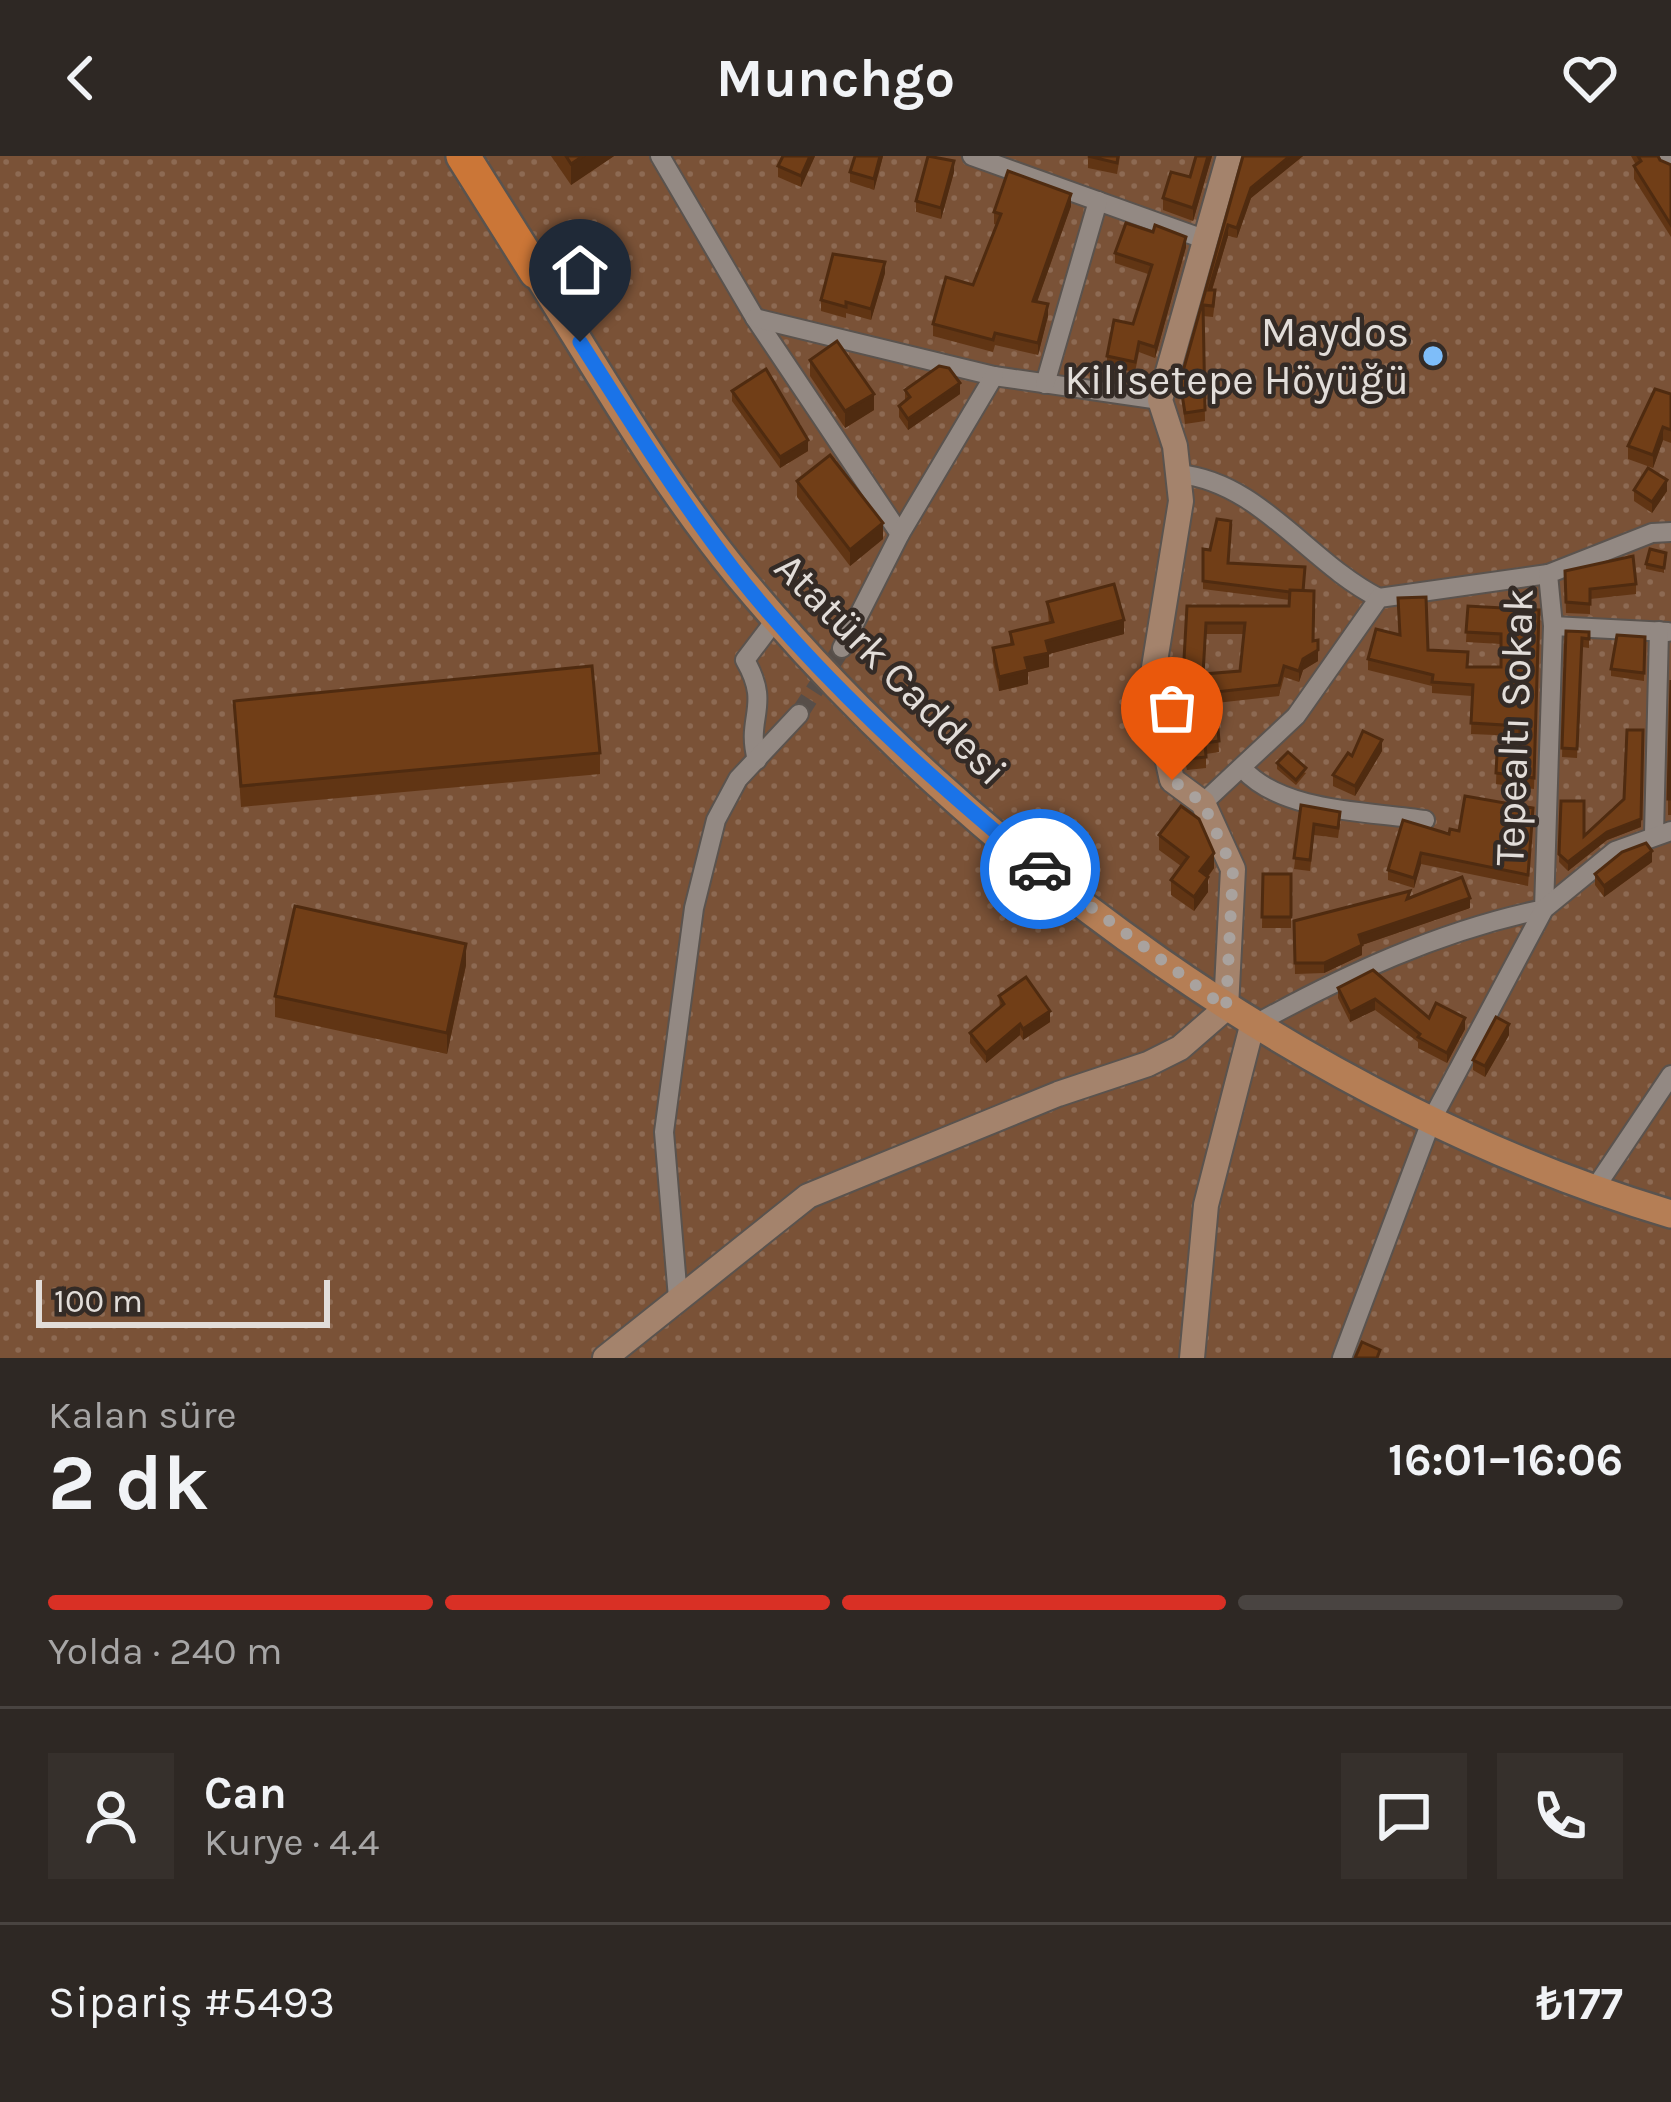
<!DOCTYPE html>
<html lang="tr">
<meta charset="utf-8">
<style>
:root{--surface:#2e2824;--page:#36302c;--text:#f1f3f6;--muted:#a7a6a6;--line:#494441;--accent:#d93025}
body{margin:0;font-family:Karla,sans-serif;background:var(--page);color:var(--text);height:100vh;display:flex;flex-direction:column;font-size:45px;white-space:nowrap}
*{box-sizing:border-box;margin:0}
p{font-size:39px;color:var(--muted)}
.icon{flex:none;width:66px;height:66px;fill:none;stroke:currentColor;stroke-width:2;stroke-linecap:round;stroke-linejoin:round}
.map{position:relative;height:1202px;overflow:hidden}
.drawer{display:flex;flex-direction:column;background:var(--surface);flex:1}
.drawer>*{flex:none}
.scale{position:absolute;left:36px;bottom:30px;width:294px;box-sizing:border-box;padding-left:12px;border:6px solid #e2ddd9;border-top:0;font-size:33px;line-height:42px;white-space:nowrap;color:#e2ddd9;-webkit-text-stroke:9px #342b26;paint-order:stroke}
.pin{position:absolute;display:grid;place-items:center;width:102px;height:102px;color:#fff;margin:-123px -51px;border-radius:50% 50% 50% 0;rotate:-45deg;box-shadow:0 0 12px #0007}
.pin .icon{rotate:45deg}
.courier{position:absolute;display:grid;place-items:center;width:120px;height:120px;margin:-60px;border:9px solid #1a73e8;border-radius:50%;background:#fff;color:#222;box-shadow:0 3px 15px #0007}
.summary em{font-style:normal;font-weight:700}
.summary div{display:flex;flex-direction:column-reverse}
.summary{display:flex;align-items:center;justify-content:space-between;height:204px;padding:0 48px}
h1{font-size:78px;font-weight:700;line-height:90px}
.bar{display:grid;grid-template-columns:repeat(4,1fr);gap:18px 12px;align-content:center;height:144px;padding:0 48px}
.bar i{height:15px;border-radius:9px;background:var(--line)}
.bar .active{background:var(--accent)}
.bar p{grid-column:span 4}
.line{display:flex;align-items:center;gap:30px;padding:0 48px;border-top:3px solid var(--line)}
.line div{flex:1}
.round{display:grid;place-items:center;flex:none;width:126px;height:126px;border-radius:0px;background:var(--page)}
header{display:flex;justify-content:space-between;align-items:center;height:156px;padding:0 48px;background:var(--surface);font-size:54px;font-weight:700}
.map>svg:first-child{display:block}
</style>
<header><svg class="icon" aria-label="back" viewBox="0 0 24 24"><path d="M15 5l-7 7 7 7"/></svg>Munchgo<svg class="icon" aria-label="heart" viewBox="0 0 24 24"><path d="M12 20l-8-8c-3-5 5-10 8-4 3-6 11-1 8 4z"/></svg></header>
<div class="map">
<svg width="1671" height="1202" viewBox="0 0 1671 1202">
<defs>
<pattern id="green-dots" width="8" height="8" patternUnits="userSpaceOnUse" patternTransform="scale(3)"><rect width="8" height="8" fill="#7a5237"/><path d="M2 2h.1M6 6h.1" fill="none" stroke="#8d6a53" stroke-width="1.8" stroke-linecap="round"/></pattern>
</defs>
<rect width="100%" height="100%" fill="#3e3530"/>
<rect fill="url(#green-dots)" x="0" y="0" width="1671" height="1202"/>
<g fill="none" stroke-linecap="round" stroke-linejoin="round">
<path stroke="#574e49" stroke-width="18" stroke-dasharray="18 9" stroke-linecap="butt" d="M799 558 842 492"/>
<defs>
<g id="street">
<path d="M660 0 755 162 900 378"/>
<path d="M972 0 1201 82"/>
<path d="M1666 0 1671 8"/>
<path d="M755 162 994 220 1160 244"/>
<path d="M1045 228 1098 45"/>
<path d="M1179 318C1260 326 1309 407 1379 442"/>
<path d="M1553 470 1668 476"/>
<path d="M842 492 900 378 994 220"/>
<path d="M757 604C745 560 772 551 745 504L776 463"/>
<path d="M1243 613C1283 657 1369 655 1425 664"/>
<path d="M1203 647 1296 560 1379 442 1548 418"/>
<path d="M1654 678 1659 475"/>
<path d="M1252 870C1344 819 1441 774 1544 753L1553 470 1548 418 1652 377 1671 376"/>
<path d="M1593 1035 1671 919"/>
<path d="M678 1142 664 976 694 752 716 664 738 623 799 558"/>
<path d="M1342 1202 1432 963 1544 753 1615 695 1671 675"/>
</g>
<g id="secondary">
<path d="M605 1202 808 1040 1058 938 1148 908 1180 892 1226 852 1233 713 1203 647 1172 624 1151 530 1181 345 1175 290 1160 244 1229 0"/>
<path d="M1192 1202 1206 1049 1252 870"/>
</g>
<path id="primary" d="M536 116C600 218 661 325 738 419 972 702 1318 953 1671 1058"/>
<path id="highway" d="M463 0 536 116"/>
</defs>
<use href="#street" stroke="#5a534e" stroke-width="22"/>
<use href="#secondary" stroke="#5a534e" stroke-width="28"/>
<use href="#primary" stroke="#5a534e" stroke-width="32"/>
<use href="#highway" stroke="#5a534e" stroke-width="38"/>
<use href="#street" stroke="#938983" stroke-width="18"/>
<use href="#secondary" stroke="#a4836c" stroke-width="24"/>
<use href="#primary" stroke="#b57e55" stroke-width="27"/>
<use href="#highway" stroke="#cb7637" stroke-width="33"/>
</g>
<g fill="#613514" fill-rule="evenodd">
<path d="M551 0H614L571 29Z"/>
<path d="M815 0 801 31 778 21V10Z"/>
<path d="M855 0H883L874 34 850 26V16Z"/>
<path d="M1088 0H1120L1117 18 1088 12Z"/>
<path d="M1196 0H1212L1193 65 1163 54V42L1190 21Z"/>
<path d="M1243 0H1303L1251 42 1237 82 1228 80 1212 134 1215 145 1213 161 1203 160 1205 265 1185 268 1180 226Z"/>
<path d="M1631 0H1658L1660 4 1671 9V81L1634 23V10L1636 9Z"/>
<path d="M954 16 941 63 916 56V45Z"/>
<path d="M1071 50 1037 146 1048 160 1038 199 995 189 993 196 933 180V168L973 129 997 69 994 68V56Z"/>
<path d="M1186 91 1155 202 1139 196 1135 216 1107 211V200L1133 168 1148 118 1115 107V97Z"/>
<path d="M885 117 871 164 846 157V162L821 155V144Z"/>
<path d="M810 204 874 254 845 272 810 220Z"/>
<path d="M905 234 960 238 908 274 899 261V250L905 245Z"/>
<path d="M732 235 808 295 780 312 732 245Z"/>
<path d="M1671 238V287L1663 284 1653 312 1628 303V290Z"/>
<path d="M797 325 883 383 850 410 797 341Z"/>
<path d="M1634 334 1667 335 1652 357 1634 345Z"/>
<path d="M1203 393 1228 407 1303 435 1318 505 1303 514 1299 526 1284 521 1279 540 1216 547 1219 596 1206 598V612L1187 614 1168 532V521H1183L1187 450H1289L1290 444 1203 433ZM1206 478H1244L1240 515 1204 518Z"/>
<path d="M1666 397 1664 417 1646 413V408Z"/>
<path d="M1565 415 1636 428V438L1590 443V458L1566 457Z"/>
<path d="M1047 446 1124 478 1049 498V511L1028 516V528L999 535 993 506V492L1010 488V476L1049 467Z"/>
<path d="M1468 450 1539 454 1534 633 1496 628 1497 598 1520 599V580L1471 578 1472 540 1432 537V530L1368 514V503L1399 479 1467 511H1501V488L1466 486Z"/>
<path d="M1566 475 1589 476V492L1582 491 1577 602 1562 601Z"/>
<path d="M1645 481 1644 525 1611 520V513Z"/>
<path d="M1671 524V659H1668V643Z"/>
<path d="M234 545 600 597V618L241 651Z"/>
<path d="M1382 595 1355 640 1333 630V619L1352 600Z"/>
<path d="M1277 607 1306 617 1296 629 1277 613Z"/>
<path d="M1561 645 1584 680 1641 671 1607 684 1568 715 1559 706Z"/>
<path d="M1301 649 1340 667 1338 682 1314 679 1310 715 1294 713Z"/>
<path d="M1533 663 1528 730 1421 708 1414 732 1388 724V714L1449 678 1459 675Z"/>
<path d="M1159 679 1214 712 1208 721V736L1194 755 1171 739V724L1181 710 1159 694Z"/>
<path d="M1652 706 1604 741 1595 729V718Z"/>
<path d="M1263 718H1291V772H1262Z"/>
<path d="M1410 742 1470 752 1362 789V799L1324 817 1295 818 1294 765Z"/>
<path d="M466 809 447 898 275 861V840Z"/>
<path d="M1338 832 1429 862 1465 873 1447 907 1418 892V886L1375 854 1350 866 1338 842Z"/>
<path d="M999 840 1050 866 1023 884 1020 879 986 907 970 887V877L1000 852Z"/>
<path d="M1509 879 1485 921 1473 914V904Z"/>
</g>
<g fill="#4f2b10">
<path d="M583 0H614L571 29V8Z"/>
<path d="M810 0H815L801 31V20Z"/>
<path d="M880 0H883L874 34V23Z"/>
<path d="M1208 0H1212L1193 65V52Z"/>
<path d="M1290 0H1303L1251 42 1237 82V72L1251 32Z"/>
<path d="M954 5V16L941 63V52Z"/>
<path d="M1071 38V50L1033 157V145Z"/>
<path d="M1228 69V80L1209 144V134Z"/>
<path d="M1186 81V91L1155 202V191Z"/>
<path d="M885 106V117L871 164V153Z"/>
<path d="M1048 148V160L1038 199V187Z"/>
<path d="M960 227V238L908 274V263Z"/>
<path d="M874 238V254L845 272V255Z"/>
<path d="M1663 271V284L1653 312V299Z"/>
<path d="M808 284V295L780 312V301Z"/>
<path d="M1667 324V335L1652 357V346Z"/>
<path d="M883 367V383L850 410V394Z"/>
<path d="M1124 464V478L1049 498V511L1028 516V528L999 535V521L1046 485Z"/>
<path d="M1318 494V505L1303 514 1299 526V515L1303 503Z"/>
<path d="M1643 574 1641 671 1607 684 1568 715V706L1607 676 1641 663Z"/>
<path d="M1382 584V595L1355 640V630Z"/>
<path d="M1652 695V706L1604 741V730Z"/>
<path d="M1214 697V712L1200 730V715Z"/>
<path d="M1421 697V708L1414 732V722Z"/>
<path d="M1208 721V736L1194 755V741Z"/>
<path d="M1470 742V752L1362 789V799L1324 817V807L1359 779Z"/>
<path d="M466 788V809L447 898V877Z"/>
<path d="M1375 843V854L1350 866V856Z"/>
<path d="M1050 855V866L1023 884V873Z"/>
<path d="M1465 862V873L1447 907V897Z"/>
<path d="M1020 868V879L986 907V897Z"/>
<path d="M1509 868V879L1485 921V910Z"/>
</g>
<g fill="#713e17" stroke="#4f2b10" stroke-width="3" fill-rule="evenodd">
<path d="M566 0H583L571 8Z"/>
<path d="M783 0H810L801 20 778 10Z"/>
<path d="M855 0H880L874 23 850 16Z"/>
<path d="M928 0 954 5 941 52 916 45Z"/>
<path d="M1088 0H1118L1117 7Z"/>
<path d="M1196 0H1208L1193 52 1163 42 1171 16 1190 21Z"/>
<path d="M1243 0H1290L1251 32 1237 72 1228 69 1209 134H1215L1213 150 1203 149 1205 254 1185 257 1180 226Z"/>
<path d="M1638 0H1658L1660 4 1671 9V69L1634 10 1641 5Z"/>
<path d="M1008 15 1071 38 1033 145 1048 148 1038 187 995 177 993 184 933 168 946 121 973 129 1001 58 994 56Z"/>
<path d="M1126 67 1153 76 1155 69 1186 81 1155 191 1139 186 1135 206 1107 200 1114 164 1133 168 1152 109 1115 97Z"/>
<path d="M833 98 885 106 871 153 846 146V151L821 144Z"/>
<path d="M837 185 874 238 845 255 810 204Z"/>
<path d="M939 210 949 212 960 227 908 263 899 250 910 241 905 234Z"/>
<path d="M766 213 808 284 780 301 732 235Z"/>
<path d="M1655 233 1671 238V274L1663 271 1653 299 1628 290Z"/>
<path d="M830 299 883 367 850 394 797 325Z"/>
<path d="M1648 312 1667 324 1652 346 1634 334Z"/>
<path d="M1217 363 1231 365 1228 407 1305 411 1303 435 1290 436 1203 425V393L1210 394Z"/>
<path d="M1650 393 1666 397 1664 412 1646 408Z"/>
<path d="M1633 400 1636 428 1590 433V448L1566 446 1565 415Z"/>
<path d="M1114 428 1124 464 1046 485 1049 497 1025 502 1028 514 999 521 993 492 1013 488 1010 476 1053 466 1047 446Z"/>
<path d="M1290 434 1314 435 1313 485 1318 484V494L1303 503 1299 515 1284 510 1279 529 1215 536 1219 585 1205 587 1206 601 1187 603 1168 521H1183L1187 450H1289ZM1206 467H1245L1240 515 1203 518Z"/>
<path d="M1426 441 1428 494 1468 496 1467 511H1501V478L1466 476 1468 450 1539 454 1534 622 1496 617 1497 598 1520 599V570L1471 567 1473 529 1432 526 1433 519 1368 503 1376 473 1400 479 1398 442Z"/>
<path d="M1566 475 1589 476V483L1582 482 1577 593 1562 592Z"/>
<path d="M1617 479 1645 481 1644 517 1611 513Z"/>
<path d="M592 510 600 597 241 630 234 545Z"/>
<path d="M1671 524V643H1668Z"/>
<path d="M1627 574H1643L1641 663 1607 676 1568 706 1559 698 1561 645H1584V680L1624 643Z"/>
<path d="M1363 575 1382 584 1355 630 1333 619 1348 597 1352 600Z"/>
<path d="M1288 596 1306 612 1296 624 1277 607Z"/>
<path d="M1465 640 1533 652 1528 719 1421 697 1414 722 1388 714 1403 664 1449 678 1450 673 1459 675Z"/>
<path d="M1301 649 1340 656 1338 672 1314 668 1310 704 1294 702Z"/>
<path d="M1181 650 1199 663 1214 697 1200 715 1208 721 1194 741 1171 724 1188 701 1159 679Z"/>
<path d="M1646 687 1652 695 1604 730 1595 718 1622 696Z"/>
<path d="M1263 718H1291V761H1262Z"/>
<path d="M1462 721 1470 742 1359 779 1362 789 1324 807H1295L1294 765 1410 735 1407 743Z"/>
<path d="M295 750 466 788 447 877 275 840Z"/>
<path d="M1373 814 1429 862 1436 847 1465 862 1447 897 1418 881 1420 878 1375 843 1350 856 1338 832Z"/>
<path d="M1026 821 1050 855 1023 873 1020 868 986 897 970 877 1004 848 999 840Z"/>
<path d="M1496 861 1509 868 1485 910 1473 904Z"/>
<path d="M1362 1186 1380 1194 1377 1202H1355Z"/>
</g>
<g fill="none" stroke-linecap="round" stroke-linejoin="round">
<path stroke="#a9a29e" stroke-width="12" stroke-dasharray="0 21.6" d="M1040 713 1226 852 1233 713 1203 647 1172 624"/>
<path stroke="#1a73e8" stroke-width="15" d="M580 186C629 263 677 340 733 413 820 524 931 623 1040 713"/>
</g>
<circle fill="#7ebdf9" stroke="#342b26" stroke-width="4.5" cx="1433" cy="200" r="12"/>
<g text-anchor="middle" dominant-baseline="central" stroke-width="9" stroke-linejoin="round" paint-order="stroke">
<g font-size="42" fill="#e2ddd9" stroke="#342b26" text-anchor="end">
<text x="1409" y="176">Maydos<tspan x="1409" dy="48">Kilisetepe Höyüğü</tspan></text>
</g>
<g font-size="42" fill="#e2ddd9" stroke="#342b26">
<text transform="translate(891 513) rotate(45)">Atatürk Caddesi</text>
<text transform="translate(1514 571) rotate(-88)">Tepealtı Sokak</text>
</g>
</g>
</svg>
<div class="scale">100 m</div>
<div class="pin" style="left:1172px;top:624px;background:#ea580c"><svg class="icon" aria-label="bag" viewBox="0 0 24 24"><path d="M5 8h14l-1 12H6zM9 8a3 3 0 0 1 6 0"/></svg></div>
<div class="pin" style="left:580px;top:186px;background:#1f2937"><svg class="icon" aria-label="home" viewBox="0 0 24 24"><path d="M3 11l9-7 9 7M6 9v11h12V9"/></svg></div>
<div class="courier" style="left:1040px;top:713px"><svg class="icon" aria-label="car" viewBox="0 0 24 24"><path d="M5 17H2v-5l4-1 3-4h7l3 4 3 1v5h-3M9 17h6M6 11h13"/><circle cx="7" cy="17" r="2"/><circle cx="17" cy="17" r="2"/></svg></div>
</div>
<section class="drawer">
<div class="summary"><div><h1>2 dk</h1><p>Kalan süre</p></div><em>16:01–16:06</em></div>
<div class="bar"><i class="active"></i><i class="active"></i><i class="active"></i><i></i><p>Yolda · 240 m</p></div>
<div class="line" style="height:216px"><a class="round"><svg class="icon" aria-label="person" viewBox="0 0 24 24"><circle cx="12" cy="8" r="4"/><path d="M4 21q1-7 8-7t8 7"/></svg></a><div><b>Can</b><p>Kurye · 4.4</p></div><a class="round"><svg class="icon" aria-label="chat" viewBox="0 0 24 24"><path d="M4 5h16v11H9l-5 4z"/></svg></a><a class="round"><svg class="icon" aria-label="phone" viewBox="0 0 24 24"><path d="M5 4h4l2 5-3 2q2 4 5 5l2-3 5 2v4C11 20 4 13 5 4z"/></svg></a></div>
<div class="line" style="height:156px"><div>Sipariş #5493</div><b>₺177</b></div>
</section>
